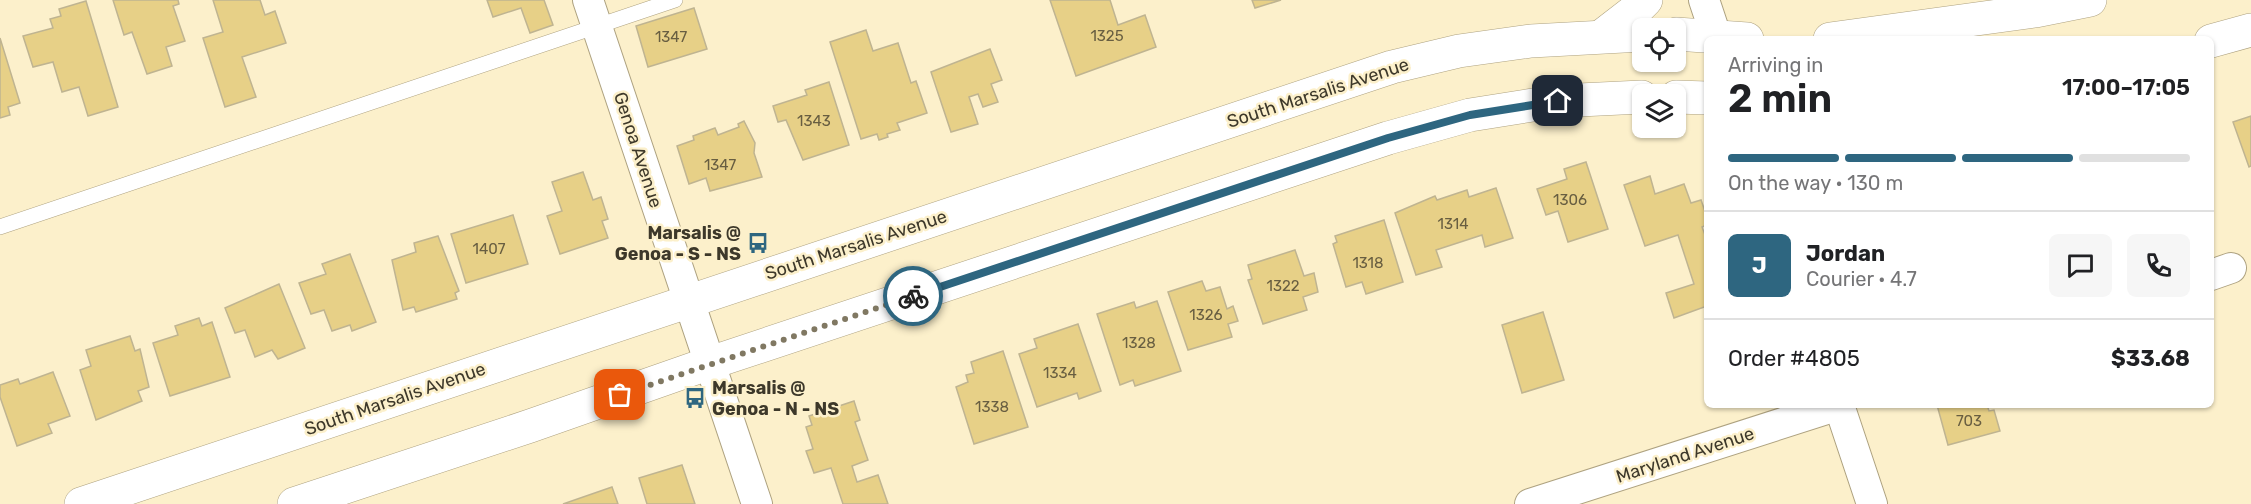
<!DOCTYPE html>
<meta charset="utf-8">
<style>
:root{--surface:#fff;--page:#f6f6f6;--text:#202124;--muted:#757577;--line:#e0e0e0;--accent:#2e6680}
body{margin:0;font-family:Rubik,sans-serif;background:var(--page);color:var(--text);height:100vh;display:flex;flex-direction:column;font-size:22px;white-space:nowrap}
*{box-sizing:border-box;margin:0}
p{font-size:20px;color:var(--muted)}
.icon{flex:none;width:33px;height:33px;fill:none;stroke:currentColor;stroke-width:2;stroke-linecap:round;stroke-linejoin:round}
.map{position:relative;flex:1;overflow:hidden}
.sheet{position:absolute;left:1704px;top:36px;width:510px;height:372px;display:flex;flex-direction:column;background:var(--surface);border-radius:9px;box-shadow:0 2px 4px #0004}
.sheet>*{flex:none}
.tools{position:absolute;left:1632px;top:18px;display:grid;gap:12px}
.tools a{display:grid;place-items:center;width:54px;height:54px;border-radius:9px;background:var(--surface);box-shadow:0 2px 4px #0004;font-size:30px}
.pin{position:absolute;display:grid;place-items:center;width:51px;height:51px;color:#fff;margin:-26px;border-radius:12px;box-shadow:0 3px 9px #0006}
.courier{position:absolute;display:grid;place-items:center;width:60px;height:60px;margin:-30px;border:4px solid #2e6680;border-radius:50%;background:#fff;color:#222;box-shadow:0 2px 8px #0007}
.headline em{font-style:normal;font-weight:600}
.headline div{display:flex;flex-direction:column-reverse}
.headline{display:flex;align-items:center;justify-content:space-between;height:102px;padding:0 24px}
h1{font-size:39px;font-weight:600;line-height:45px}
.bar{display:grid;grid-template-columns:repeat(4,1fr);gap:9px 6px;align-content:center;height:72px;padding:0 24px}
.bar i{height:8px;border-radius:4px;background:var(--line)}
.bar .on{background:var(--accent)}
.bar p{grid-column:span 4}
.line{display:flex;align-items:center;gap:15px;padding:0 24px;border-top:2px solid var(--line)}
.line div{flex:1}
.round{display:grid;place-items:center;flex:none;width:63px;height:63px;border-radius:9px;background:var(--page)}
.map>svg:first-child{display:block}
</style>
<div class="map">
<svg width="2251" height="504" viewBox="0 0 2251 504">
<rect width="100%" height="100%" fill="#fcf0cb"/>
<g fill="#e7d087" stroke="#bfb491" stroke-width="1.5">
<path d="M113 0H178L179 4 173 6 185 41 166 47 172 66 147 74 132 32 124 35Z"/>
<path d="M213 0H260L265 15 275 11 286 43 242 57 256 97 225 107 203 38 223 32Z"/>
<path d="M487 0H544L553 25 530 33 521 8 493 17Z"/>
<path d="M1050 0H1110L1118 25 1145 15 1156 47 1076 76Z"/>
<path d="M1252 0H1281L1255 8Z"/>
<path d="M86 1 118 107 88 116 79 87 62 92 53 62 33 67 23 36 53 28 50 19 61 16 59 9Z"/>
<path d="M694 8 707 49 648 67 636 26Z"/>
<path d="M866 30 873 51 898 43 911 83 916 81 927 113 897 123 900 130 887 134 888 137 879 140 877 134 861 139 830 42Z"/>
<path d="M0 38 20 103 8 107 10 115 0 118Z"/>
<path d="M990 49 1002 80 991 84 998 102 983 107 978 94 969 97 978 124 951 132 931 72Z"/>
<path d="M829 82 849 145 803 160 786 120 778 122 773 106 807 95 805 90Z"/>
<path d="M2251 116V166L2249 167 2233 122Z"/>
<path d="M744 121 755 143 754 153 762 177 710 191 706 178 689 184 677 146 694 140 693 136 715 128 718 135 739 127 738 124Z"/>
<path d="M1586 162 1608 229 1568 242 1558 211 1546 215 1537 189 1567 179 1564 169Z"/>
<path d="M583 172 593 200 601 197 608 219 602 221 608 238 560 254 547 216 562 211 552 182Z"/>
<path d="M1650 176 1655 194 1684 184 1691 203 1701 200 1707 217V225L1702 227 1707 240V306L1674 318 1666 293 1694 284 1678 235 1645 246 1624 185Z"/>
<path d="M1496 188 1513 238 1485 247 1482 235 1436 250 1442 267 1416 275 1395 213 1435 196 1437 200 1467 190 1469 197Z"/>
<path d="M513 215 528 264 466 283 451 234Z"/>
<path d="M1384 220 1403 282 1366 294 1362 282 1346 287 1333 244 1337 242 1335 236Z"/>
<path d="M438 236 459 291 455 293 457 299 416 312 414 307 403 310 392 260 416 252 414 243Z"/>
<path d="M1295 250 1304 276 1314 273 1318 292 1303 297 1307 310 1263 324 1248 280 1252 279 1248 265Z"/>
<path d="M350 254 376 322 352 331 350 325 332 331 324 310 311 314 299 283 326 274 322 264Z"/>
<path d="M1202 281 1206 291 1220 287 1227 309 1233 306 1238 321 1228 324 1232 337 1188 350 1168 292Z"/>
<path d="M279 284 305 348 278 359 272 350 255 357 245 330 235 333 225 308Z"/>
<path d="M1157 301 1181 371 1135 386 1133 380 1120 385 1097 314 1134 302 1136 308Z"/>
<path d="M1543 312 1564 380 1522 393 1502 325Z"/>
<path d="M199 318 202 326 212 322 230 377 170 396 153 343 178 335 175 326Z"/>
<path d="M1078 324 1101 391 1079 399 1077 393 1037 407 1019 354 1037 348 1034 339Z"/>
<path d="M130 336 135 351 140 349 149 387 138 391 142 401 96 420 80 370 91 366 86 350Z"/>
<path d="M1003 351 1028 427 974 444 956 387 968 382 966 375 974 373 971 362Z"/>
<path d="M53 372 70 416 48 424 52 433 17 446 0 397V385L18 379 20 384Z"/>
<path d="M854 401 860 420 855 422 868 460 852 466 857 482 878 475 888 504H843L831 468 814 473 806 451 813 449 806 427 812 425 809 416Z"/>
<path d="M1937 405H1987L1989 411 1994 410 2000 431 1948 445Z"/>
<path d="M682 465 695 504H647L639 478Z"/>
<path d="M612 487 618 504H563Z"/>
</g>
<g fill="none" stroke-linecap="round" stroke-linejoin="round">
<defs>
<path id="service" d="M0 227 675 0"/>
<g id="minor">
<path d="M588 0 757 504"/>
<path d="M1704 0 1717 39"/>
<path d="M2211 275 2231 268"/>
<path d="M1839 405 1872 504"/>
<path d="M1530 504 1839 405"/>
</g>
<g id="secondary">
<path d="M1676 34 1747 39"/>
<path d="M1603 35 1638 8 1646 0"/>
<path d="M1830 39 2035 11 2090 0"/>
<path d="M2211 41 2251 30"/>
<path d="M1676 97 1707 98"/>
<path d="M81 504 1392 67 1459 51 1531 41 1642 35"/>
<path d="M294 504 530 426 710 363 1388 138 1470 115 1558 101 1642 97"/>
</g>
</defs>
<use href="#service" stroke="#aea280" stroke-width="16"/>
<use href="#minor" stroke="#aea280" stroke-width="32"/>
<use href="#secondary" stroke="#aea280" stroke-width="34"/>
<use href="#service" stroke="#fff" stroke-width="15"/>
<use href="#minor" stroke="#fff" stroke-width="30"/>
<use href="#secondary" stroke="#fff" stroke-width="33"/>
</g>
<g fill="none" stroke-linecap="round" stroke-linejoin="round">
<path stroke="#807862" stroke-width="6" stroke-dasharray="0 10.8" d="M620 395 913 296"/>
<path stroke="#2e6680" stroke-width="8" d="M913 296 1388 138 1470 115 1558 101"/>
</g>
<defs>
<symbol id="bus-bare" viewBox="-9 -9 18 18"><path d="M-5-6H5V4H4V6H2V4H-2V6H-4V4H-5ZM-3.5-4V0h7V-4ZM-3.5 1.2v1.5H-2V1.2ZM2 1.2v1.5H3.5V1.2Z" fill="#2e6680" stroke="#fcf0cb" stroke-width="2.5" paint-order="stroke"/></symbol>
</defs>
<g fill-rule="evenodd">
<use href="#bus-bare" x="743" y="228" width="30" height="30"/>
<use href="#bus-bare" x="680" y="383" width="30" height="30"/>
</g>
<g text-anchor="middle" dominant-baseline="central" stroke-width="5" stroke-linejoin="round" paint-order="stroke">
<g font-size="15" fill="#685e41">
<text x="1107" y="36">1325</text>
<text x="671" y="37">1347</text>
<text x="814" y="121">1343</text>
<text x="720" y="165">1347</text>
<text x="1570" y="200">1306</text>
<text x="1453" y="224">1314</text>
<text x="489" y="249">1407</text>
<text x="1368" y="263">1318</text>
<text x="1283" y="286">1322</text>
<text x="1206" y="315">1326</text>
<text x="1139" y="343">1328</text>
<text x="1060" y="373">1334</text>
<text x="992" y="407">1338</text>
<text x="1969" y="421">703</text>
</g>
<g font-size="18" fill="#3d382a" stroke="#fcf0cb">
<text transform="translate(1318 93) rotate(-18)">South Marsalis Avenue</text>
<text transform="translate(638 150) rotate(72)">Genoa Avenue</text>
<text transform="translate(856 245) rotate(-18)">South Marsalis Avenue</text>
<text transform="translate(395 399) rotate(-19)">South Marsalis Avenue</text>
<text transform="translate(1685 455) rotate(-18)">Maryland Avenue</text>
</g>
<g font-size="18" font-weight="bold" fill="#3d382a" stroke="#fcf0cb" text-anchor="end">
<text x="741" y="233">Marsalis @<tspan x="741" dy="21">Genoa - S - NS</tspan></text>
<text x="712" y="388" text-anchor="start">Marsalis @<tspan x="712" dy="21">Genoa - N - NS</tspan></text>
</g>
</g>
</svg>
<div class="tools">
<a><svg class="icon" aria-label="locate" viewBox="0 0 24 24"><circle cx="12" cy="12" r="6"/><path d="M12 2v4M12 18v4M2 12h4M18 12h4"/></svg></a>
<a><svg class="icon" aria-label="layers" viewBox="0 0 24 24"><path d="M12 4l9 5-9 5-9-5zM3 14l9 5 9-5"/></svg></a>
</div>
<div class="pin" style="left:620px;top:395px;background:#ea580c"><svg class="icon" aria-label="bag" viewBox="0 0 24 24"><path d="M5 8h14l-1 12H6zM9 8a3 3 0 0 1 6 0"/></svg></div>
<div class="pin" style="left:1558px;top:101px;background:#1f2937"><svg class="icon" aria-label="home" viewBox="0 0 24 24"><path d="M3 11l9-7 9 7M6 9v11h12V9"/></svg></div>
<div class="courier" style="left:913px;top:296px"><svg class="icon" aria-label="bike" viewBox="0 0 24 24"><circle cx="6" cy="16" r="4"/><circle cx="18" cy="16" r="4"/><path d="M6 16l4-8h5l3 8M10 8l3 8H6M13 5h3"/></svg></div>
<section class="sheet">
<div class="headline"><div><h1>2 min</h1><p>Arriving in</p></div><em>17:00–17:05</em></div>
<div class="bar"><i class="on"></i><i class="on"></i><i class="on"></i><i></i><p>On the way · 130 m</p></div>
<div class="line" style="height:108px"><b class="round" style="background:var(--accent);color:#fff">J</b><div><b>Jordan</b><p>Courier · 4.7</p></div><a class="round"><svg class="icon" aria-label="chat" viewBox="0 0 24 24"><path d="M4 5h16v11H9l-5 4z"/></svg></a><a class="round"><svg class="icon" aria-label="phone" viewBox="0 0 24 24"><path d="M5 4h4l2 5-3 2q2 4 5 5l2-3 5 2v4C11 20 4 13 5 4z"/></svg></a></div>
<div class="line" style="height:78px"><div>Order #4805</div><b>$33.68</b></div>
</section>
</div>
